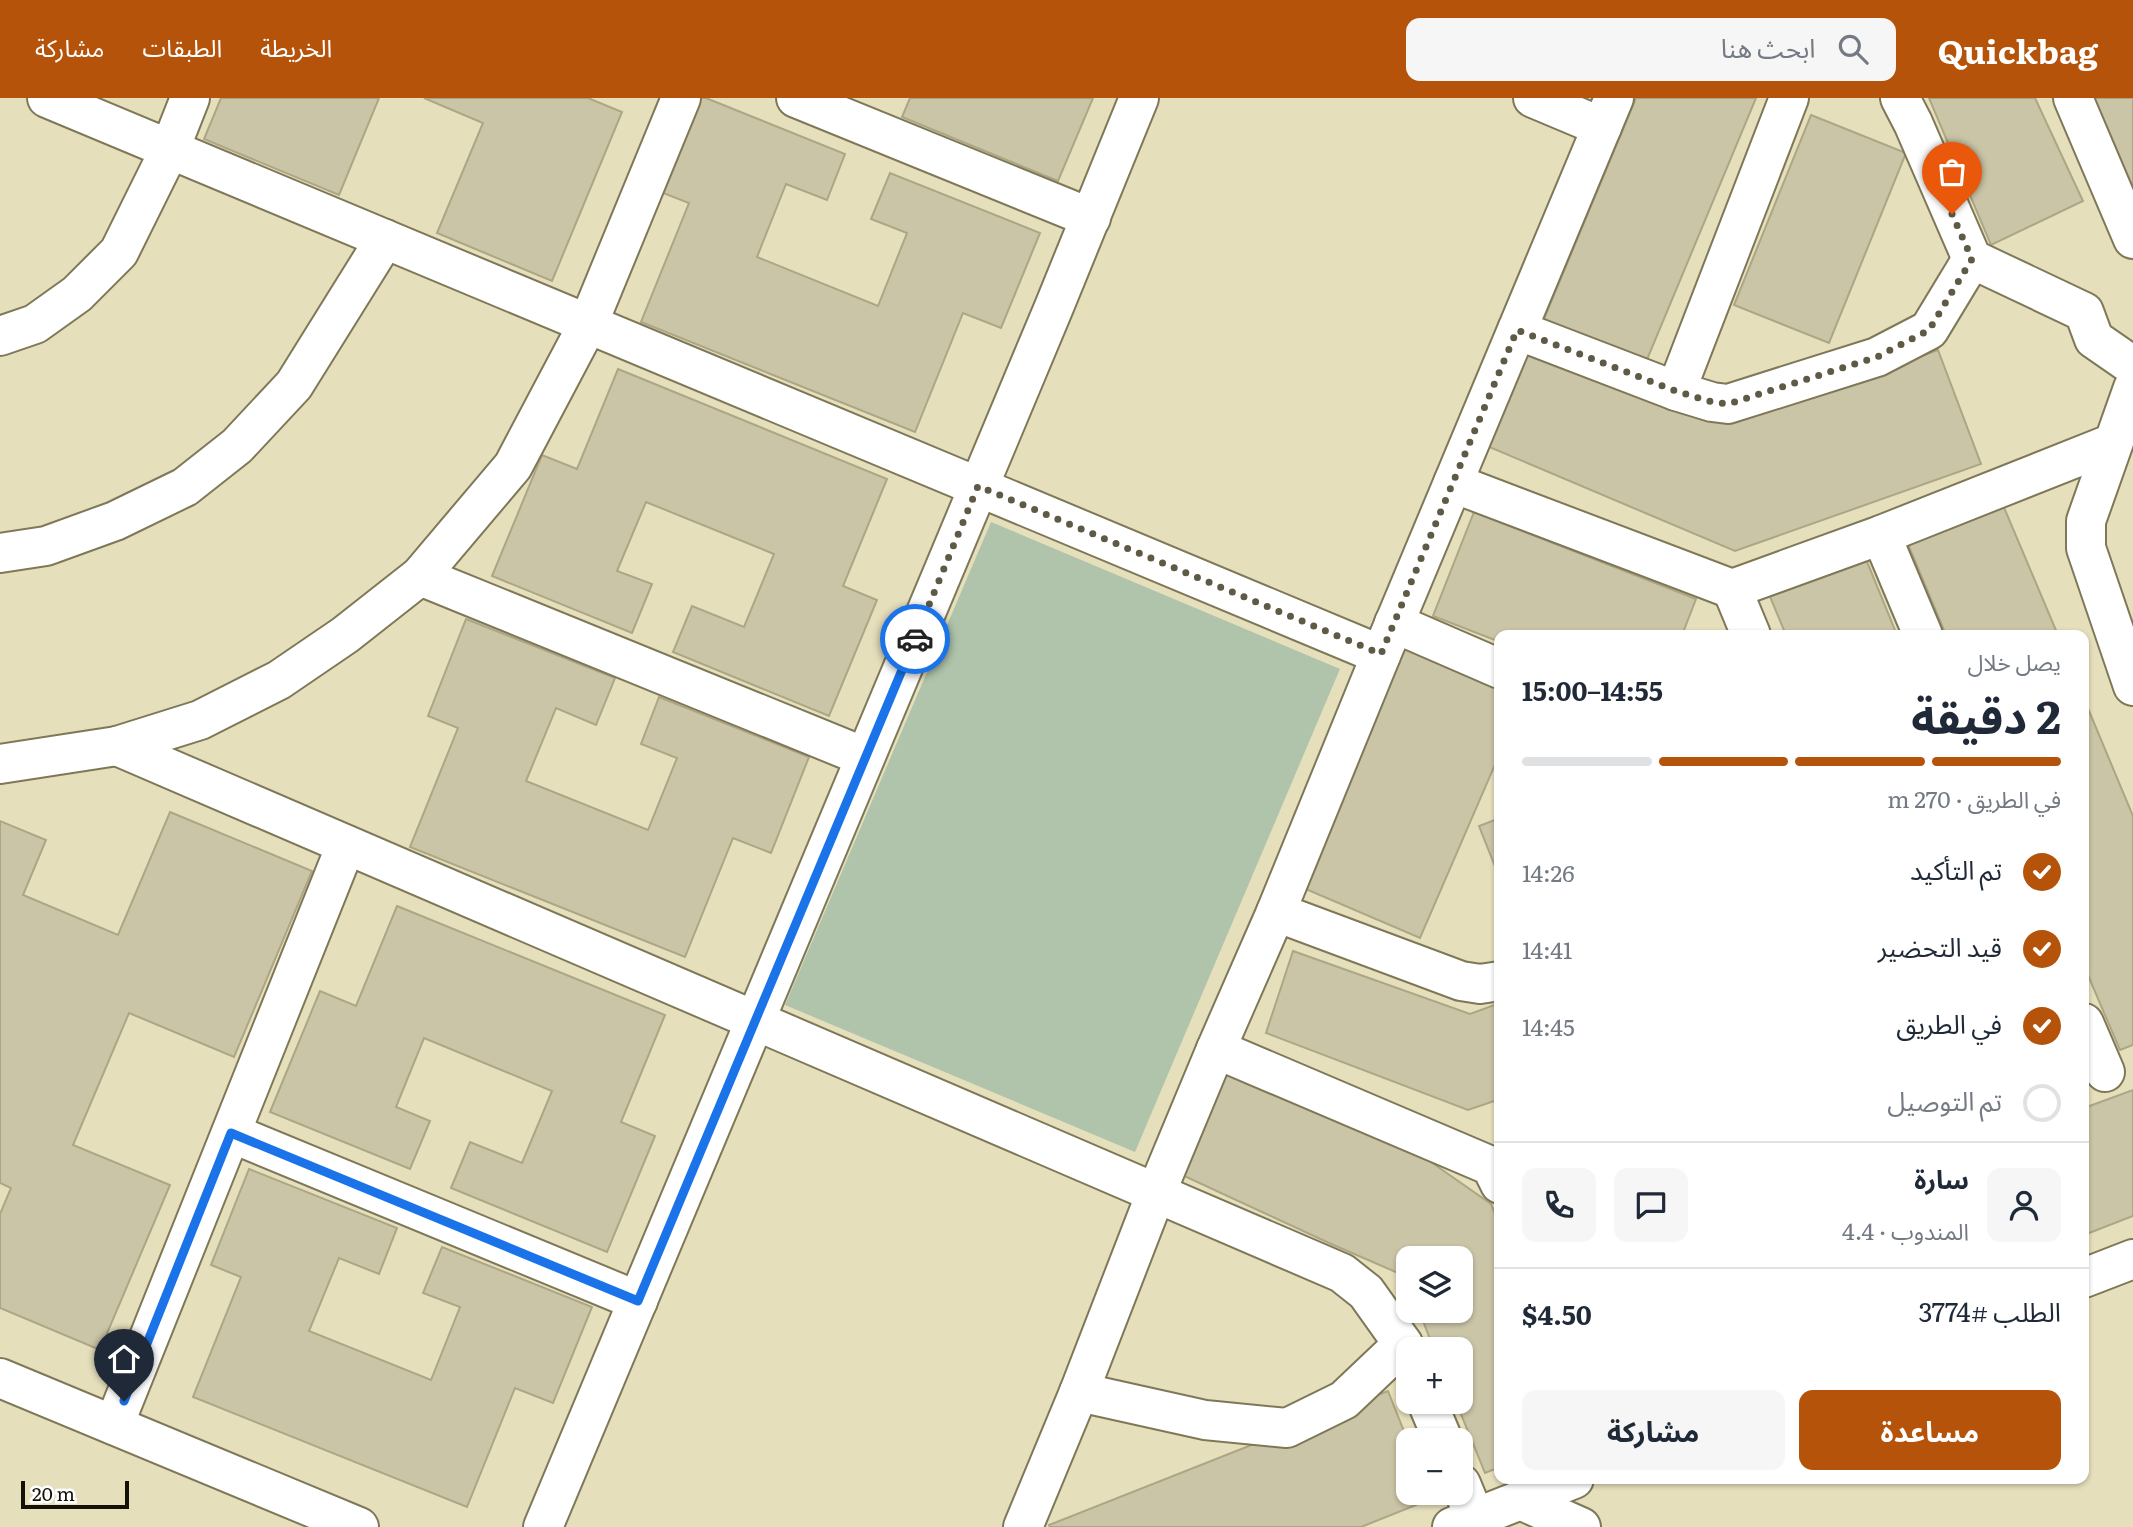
<!DOCTYPE html>
<html lang="ar">
<meta charset="utf-8">
<style>
:root{--surface:#fff;--page:#f6f6f7;--text:#1f2937;--muted:#747a83;--line:#e0e1e3;--accent:#b45309}
body{margin:0;font-family:Literata,"Noto Sans Arabic",serif;background:var(--page);color:var(--text);direction:rtl;height:100vh;display:flex;flex-direction:column;font-size:26px;white-space:nowrap}
*{box-sizing:border-box;margin:0}
p{font-size:23px;color:var(--muted)}
.icon{flex:none;width:38px;height:38px;fill:none;stroke:currentColor;stroke-width:2;stroke-linecap:round;stroke-linejoin:round}
.map{position:relative;flex:1;overflow:hidden;direction:ltr}
.details{position:absolute;left:1494px;top:532px;width:595px;height:854px;display:flex;flex-direction:column;background:var(--surface);border-radius:14px;box-shadow:0 2px 5px #0004;direction:rtl}
.details>*{flex:none}
.tools{position:absolute;left:1396px;top:1148px;display:grid;gap:14px}
.tools a{display:grid;place-items:center;width:77px;height:77px;border-radius:14px;background:var(--surface);box-shadow:0 2px 5px #0004;font-size:35px}
.scale{position:absolute;left:21px;bottom:18px;width:108px;box-sizing:border-box;padding-left:7px;border:4px solid #141206;border-top:0;font-size:19px;line-height:24px;white-space:nowrap;color:#141206;-webkit-text-stroke:5px #fff;paint-order:stroke}
.pin{position:absolute;display:grid;place-items:center;width:60px;height:60px;color:#fff;margin:-72px -30px;border-radius:50% 50% 50% 0;rotate:-45deg;box-shadow:0 0 7px #0007}
.pin .icon{rotate:45deg}
.courier{position:absolute;display:grid;place-items:center;width:70px;height:70px;margin:-35px;border:5px solid #1a73e8;border-radius:50%;background:#fff;color:#222;box-shadow:0 2px 9px #0007}
.headline em{font-style:normal;font-weight:700}
.headline div{display:flex;flex-direction:column-reverse}
.headline{display:flex;align-items:center;justify-content:space-between;height:119px;padding:0 28px}
h1{font-size:46px;font-weight:700;line-height:52px}
.bar{display:grid;grid-template-columns:repeat(4,1fr);gap:10px 7px;align-content:center;height:84px;padding:0 28px}
.bar i{height:9px;border-radius:5px;background:var(--line)}
.bar .on{background:var(--accent)}
.bar p{grid-column:span 4}
.line{display:flex;align-items:center;gap:18px;padding:0 28px;border-top:2px solid var(--line)}
.line div{flex:1}
.round{display:grid;place-items:center;flex:none;width:74px;height:74px;border-radius:14px;background:var(--page)}
ol{padding:0 28px;list-style:none}
li{display:flex;align-items:center;gap:21px;height:77px}
li p{margin-inline-start:auto}
li .icon{padding:7px;border-radius:50%;background:var(--accent);color:#fff;stroke-width:4}
li:last-child{color:var(--muted)}
li i{width:38px;height:38px;border:4px solid var(--line);border-radius:50%}
.primary-button{display:flex;gap:14px;margin-top:auto;padding:14px 28px}
.primary-button a{flex:1;height:80px;border-radius:14px;background:var(--accent);color:#fff;font-size:28px;font-weight:700;line-height:80px;text-align:center}
.primary-button a+a{background:var(--page);color:var(--text)}
header{display:flex;align-items:center;gap:42px;box-sizing:border-box;height:98px;padding:0 35px;background:var(--accent);color:#fff}
header strong{font-size:33px}
nav{display:flex;gap:38px;margin-inline-start:auto;font-size:24px}
.search{width:490px;height:63px;background:var(--page);display:flex;align-items:center;gap:18px;box-sizing:border-box;padding:0 24px;border-radius:14px;color:var(--muted);font-size:26px}
.map>svg:first-child{display:block}
</style>
<header>
<strong>Quickbag</strong>
<div class="search"><svg class="icon" aria-label="search" viewBox="0 0 24 24"><circle cx="10" cy="10" r="6"/><path d="M15 15l6 6"/></svg>ابحث هنا</div>
<nav><a>الخريطة</a><a>الطبقات</a><a>مشاركة</a></nav>
</header>
<div class="map">
<svg width="2133" height="1429" viewBox="0 0 2133 1429">
<rect width="100%" height="100%" fill="#e6dfbc"/>
<path fill="#b0c4ab" d="M991 424 1340 571 1135 1054 785 907Z"/>
<g fill="#cac5a7" stroke="#aca684" stroke-width="2">
<path d="M221 0H379L339 97 204 41Z"/>
<path d="M424 0H588L622 14 552 183 437 135 483 25Z"/>
<path d="M696 0H706L845 56 827 102 786 86 757 159 878 208 907 135 871 121 890 75 1040 135 1001 230 963 215 915 334 641 224 689 105 658 93Z"/>
<path d="M910 0H1093L1058 83 902 19Z"/>
<path d="M1636 0H1756L1646 264 1544 221Z"/>
<path d="M1929 0H2035L2083 103 1991 147Z"/>
<path d="M2090 0H2133V91L2127 93Z"/>
<path d="M1811 17 1906 55 1829 245 1734 207Z"/>
<path d="M1527 250 1729 326 1938 252 1981 366 1735 453 1487 348Z"/>
<path d="M618 271 887 381 843 488 877 502 829 618 673 554 692 508 744 529 774 456 646 404 617 473 652 486 632 535 492 478 542 357 577 371Z"/>
<path d="M2000 400 2058 537H1946L1905 439Z"/>
<path d="M1474 414 1696 501 1682 537H1500V544L1433 518Z"/>
<path d="M1861 449 1897 537H1786L1766 489Z"/>
<path d="M466 521 615 580 596 627 556 610 526 683 648 732 677 660 641 646 659 599 809 659 771 755 733 740 685 859 410 749 458 630 428 618Z"/>
<path d="M1404 550 1500 590V655L1420 840 1301 789Z"/>
<path d="M2084 601 2133 718V947L2120 952 2084 868Z"/>
<path d="M170 714 312 773 234 959 129 915 73 1047 170 1087 100 1252 0 1210V1116L11 1090 0 1085V723L46 742 23 797 118 837Z"/>
<path d="M1500 720V781L1479 728Z"/>
<path d="M397 808 665 917 621 1024 655 1038 607 1154 451 1090 470 1044 522 1065 552 993 424 940 396 1009 430 1023 410 1071 270 1014 320 893 356 908Z"/>
<path d="M1293 853 1470 916 1500 905V1001L1468 1012 1266 935Z"/>
<path d="M1224 969 1421 1057 1491 1106 1500 1128V1369L1485 1375 1456 1304H1461V1251H1434L1419 1213H1461V1160H1409V1188L1405 1178 1329 1145 1182 1077Z"/>
<path d="M2133 992V1118L2084 1137V1010Z"/>
<path d="M249 1071 397 1130 379 1176 339 1160 309 1233 431 1282 460 1209 423 1195 442 1149 592 1209 553 1305 515 1290 467 1409 193 1299 241 1179 211 1167Z"/>
<path d="M1388 1293 1409 1346V1395H1428L1431 1401 1361 1429H1050L1049 1427Z"/>
</g>
<g fill="none" stroke-linecap="round" stroke-linejoin="round">
<defs>
<g id="minor">
<path d="M47 0 1381 557"/>
<path d="M796 0 1091 120"/>
<path d="M1533 0 1602 29"/>
<path d="M1900 0 1913 25 1972 161 2084 214 2094 241 2133 268"/>
<path d="M2073 0 2133 141"/>
<path d="M1517 232 1676 293 1712 304 1728 306 1877 259 1929 232 1972 161"/>
<path d="M0 238 35 226 77 196 119 154 170 51 190 0"/>
<path d="M2133 290 2086 423V450L2133 588"/>
<path d="M1676 293 1789 0"/>
<path d="M1453 385 1732 491 1881 437 2113 345"/>
<path d="M1881 437 1923 537"/>
<path d="M0 455 46 448 115 423 185 389 237 348 294 287 385 141"/>
<path d="M420 478 865 659"/>
<path d="M1732 491 1751 537"/>
<path d="M1394 525 1500 571"/>
<path d="M117 648 1342 1175 1366 1194 1403 1246"/>
<path d="M0 666 117 648 200 622 279 582 345 537 420 478 513 368 588 226 681 0"/>
<path d="M1276 814 1461 883 1480 886 1500 883"/>
<path d="M2084 925 2105 974"/>
<path d="M1216 951 1491 1068 1500 1086"/>
<path d="M231 1035 638 1203"/>
<path d="M2084 1180 2133 1161"/>
<path d="M0 1280 359 1429"/>
<path d="M1079 1294 1205 1322 1287 1330 1344 1302 1403 1246 1409 1261"/>
<path d="M1427 1304 1443 1342"/>
<path d="M114 1327 346 747"/>
<path d="M1461 1386 1475 1420"/>
<path d="M1520 1402 1581 1429"/>
<path d="M543 1429 1054 209 1139 0"/>
<path d="M1023 1429 1079 1294 1156 1095 1216 951 1276 814 1381 557 1614 0"/>
<path d="M1452 1429 1574 1381"/>
</g>
</defs>
<use href="#minor" stroke="#7e7858" stroke-width="42"/>
<use href="#minor" stroke="#fff" stroke-width="38"/>
</g>
<g fill="none" stroke-linecap="round" stroke-linejoin="round">
<path stroke="#5e5a46" stroke-width="7" stroke-dasharray="0 12.6" d="M915 541 978 388 1381 556 1517 232 1676 293 1712 304 1728 306 1877 259 1929 232 1972 161 1952 116"/>
<path stroke="#1a73e8" stroke-width="9" d="M124 1303 231 1035 638 1203 915 541"/>
</g>
</svg>
<div class="tools">
<a><svg class="icon" aria-label="layers" viewBox="0 0 24 24"><path d="M12 4l9 5-9 5-9-5zM3 14l9 5 9-5"/></svg></a>
<a>+</a>
<a>−</a>
</div>
<div class="scale">20 m</div>
<div class="pin" style="left:1952px;top:116px;background:#ea580c"><svg class="icon" aria-label="bag" viewBox="0 0 24 24"><path d="M5 8h14l-1 12H6zM9 8a3 3 0 0 1 6 0"/></svg></div>
<div class="pin" style="left:124px;top:1303px;background:#1f2937"><svg class="icon" aria-label="home" viewBox="0 0 24 24"><path d="M3 11l9-7 9 7M6 9v11h12V9"/></svg></div>
<div class="courier" style="left:915px;top:541px"><svg class="icon" aria-label="car" viewBox="0 0 24 24"><path d="M5 17H2v-5l4-1 3-4h7l3 4 3 1v5h-3M9 17h6M6 11h13"/><circle cx="7" cy="17" r="2"/><circle cx="17" cy="17" r="2"/></svg></div>
<section class="details">
<div class="headline"><div><h1>2 دقيقة</h1><p>يصل خلال</p></div><em>14:55–15:00</em></div>
<div class="bar"><i class="on"></i><i class="on"></i><i class="on"></i><i></i><p>في الطريق · 270 m</p></div>
<ol>
<li><svg class="icon" aria-label="check" viewBox="0 0 24 24"><path d="M5 12l5 5 9-10"/></svg>تم التأكيد<p>14:26</p></li>
<li><svg class="icon" aria-label="check" viewBox="0 0 24 24"><path d="M5 12l5 5 9-10"/></svg>قيد التحضير<p>14:41</p></li>
<li><svg class="icon" aria-label="check" viewBox="0 0 24 24"><path d="M5 12l5 5 9-10"/></svg>في الطريق<p>14:45</p></li>
<li><i></i>تم التوصيل</li>
</ol>
<div class="line" style="height:126px"><a class="round"><svg class="icon" aria-label="person" viewBox="0 0 24 24"><circle cx="12" cy="8" r="4"/><path d="M4 21q1-7 8-7t8 7"/></svg></a><div><b>سارة</b><p>المندوب · 4.4</p></div><a class="round"><svg class="icon" aria-label="chat" viewBox="0 0 24 24"><path d="M4 5h16v11H9l-5 4z"/></svg></a><a class="round"><svg class="icon" aria-label="phone" viewBox="0 0 24 24"><path d="M5 4h4l2 5-3 2q2 4 5 5l2-3 5 2v4C11 20 4 13 5 4z"/></svg></a></div>
<div class="line" style="height:91px"><div>الطلب #3774</div><b>$4.50</b></div>
<div class="primary-button"><a>مساعدة</a><a>مشاركة</a></div>
</section>
</div>
